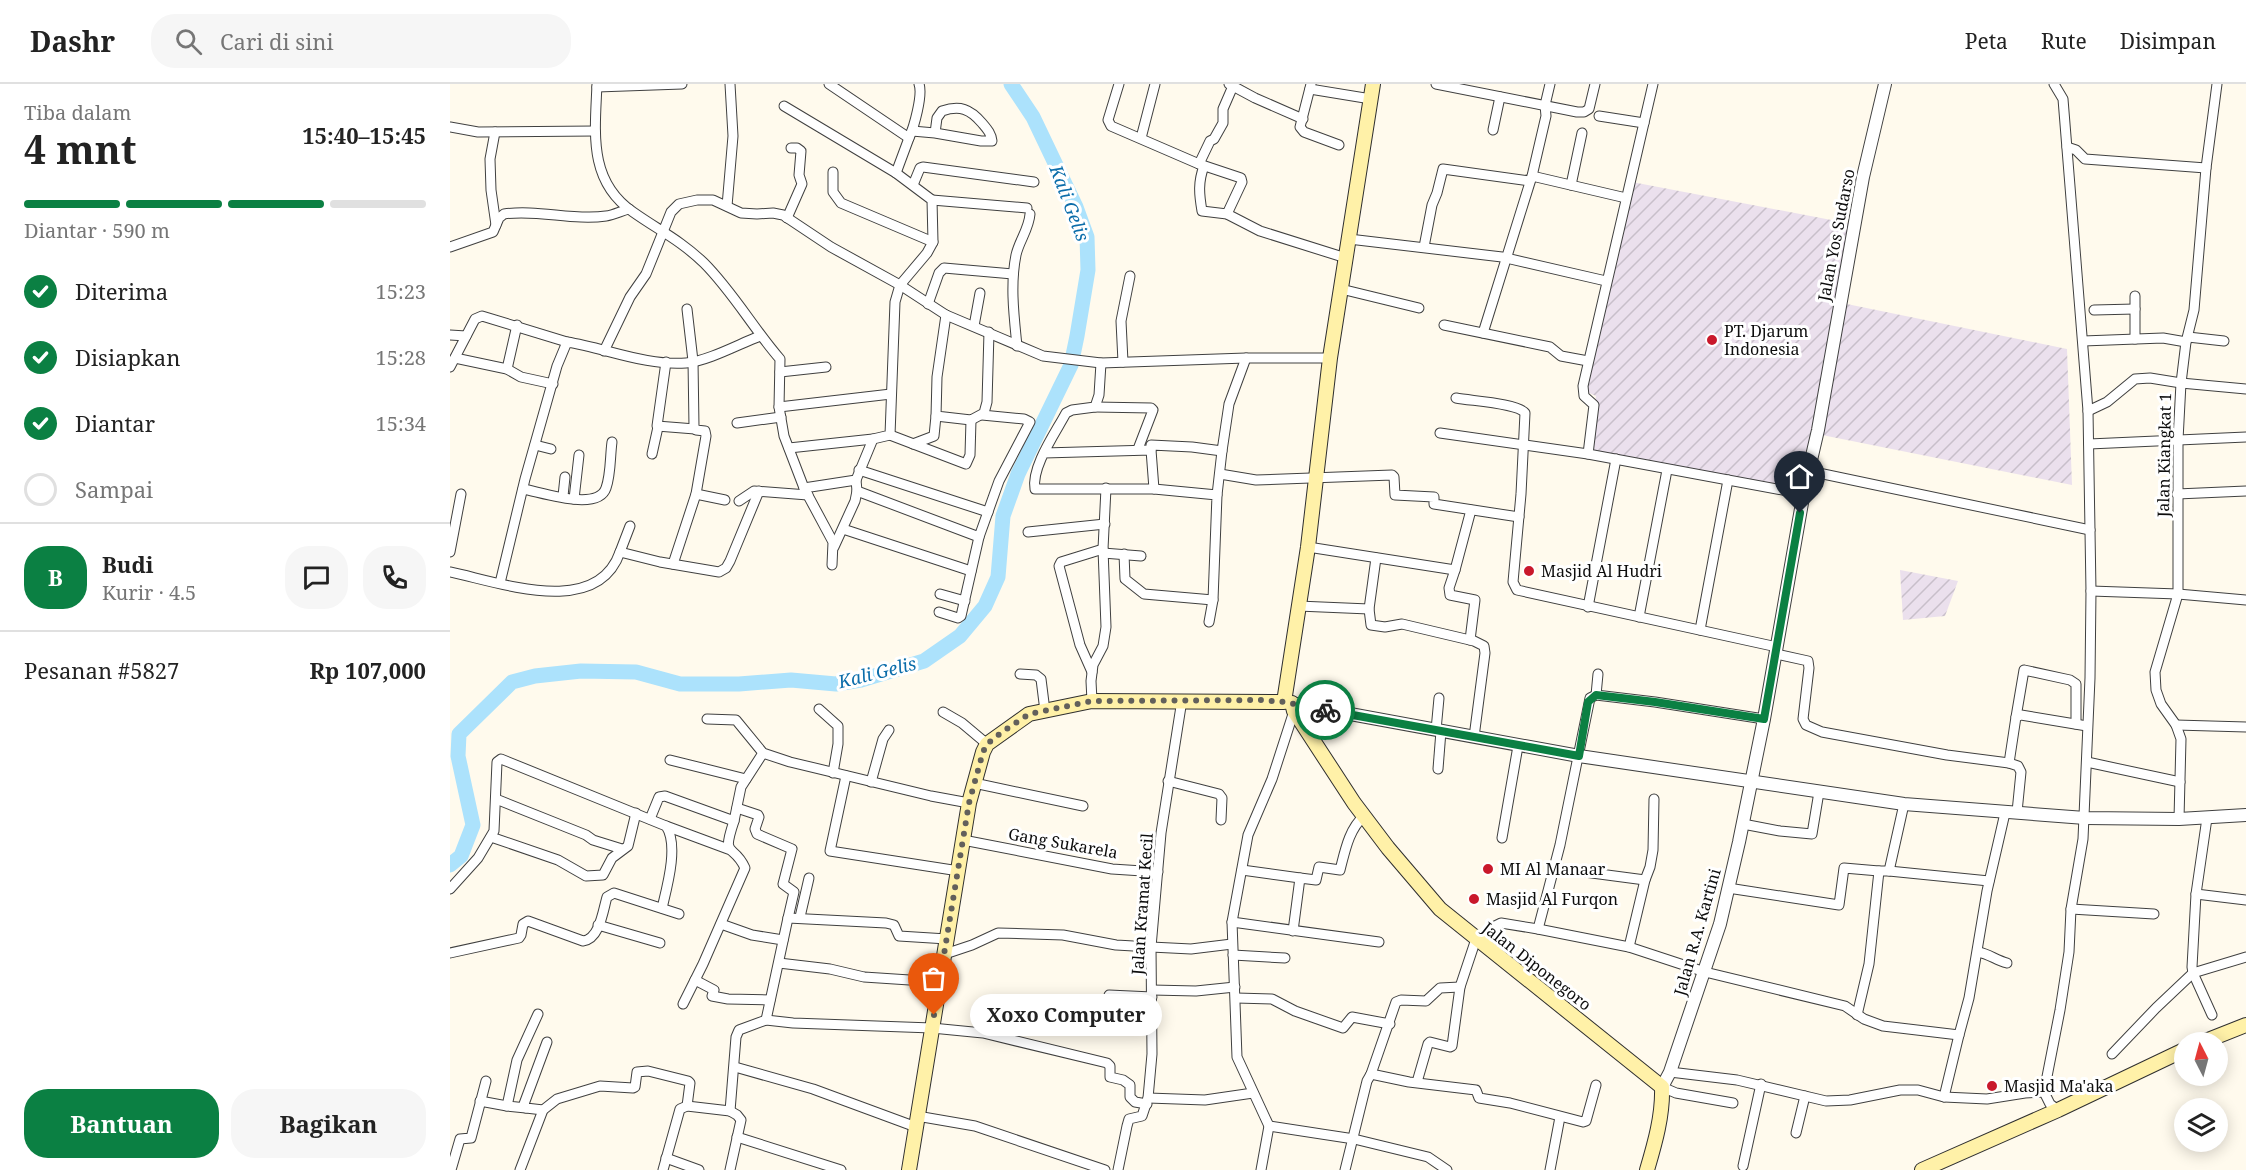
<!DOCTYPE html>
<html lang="id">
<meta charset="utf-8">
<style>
:root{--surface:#fff;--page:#f6f6f6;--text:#222;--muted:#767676;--line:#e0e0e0;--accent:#0b8043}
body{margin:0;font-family:"Noto Serif",serif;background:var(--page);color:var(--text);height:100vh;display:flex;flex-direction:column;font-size:22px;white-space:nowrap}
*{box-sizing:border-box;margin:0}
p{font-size:20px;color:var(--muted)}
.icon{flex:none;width:33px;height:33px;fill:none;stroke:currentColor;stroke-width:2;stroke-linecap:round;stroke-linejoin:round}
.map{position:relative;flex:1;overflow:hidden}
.details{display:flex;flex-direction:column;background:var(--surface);width:450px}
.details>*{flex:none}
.needle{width:39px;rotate:354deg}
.fabs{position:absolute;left:1724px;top:948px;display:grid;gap:12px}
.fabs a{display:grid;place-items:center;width:54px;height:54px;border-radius:50%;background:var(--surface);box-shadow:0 3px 15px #0003;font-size:30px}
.pin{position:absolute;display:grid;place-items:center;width:51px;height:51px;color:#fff;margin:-62px -26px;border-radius:50% 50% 50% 0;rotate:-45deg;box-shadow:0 0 6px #0007}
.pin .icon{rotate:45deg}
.courier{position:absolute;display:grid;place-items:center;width:60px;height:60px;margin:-30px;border:4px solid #0b8043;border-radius:50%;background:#fff;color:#222;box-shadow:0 2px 8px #0007}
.bubble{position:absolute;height:42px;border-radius:21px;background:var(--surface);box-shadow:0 3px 15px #0003;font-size:20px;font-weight:700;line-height:42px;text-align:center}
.head em{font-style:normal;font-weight:700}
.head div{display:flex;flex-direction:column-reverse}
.head{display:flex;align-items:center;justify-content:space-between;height:102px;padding:0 24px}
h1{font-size:39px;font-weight:700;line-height:45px}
.bar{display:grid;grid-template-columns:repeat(4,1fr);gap:9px 6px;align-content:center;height:72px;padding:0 24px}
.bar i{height:8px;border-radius:4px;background:var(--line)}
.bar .on{background:var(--accent)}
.bar p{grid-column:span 4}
.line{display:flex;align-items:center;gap:15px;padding:0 24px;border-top:2px solid var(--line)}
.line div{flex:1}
.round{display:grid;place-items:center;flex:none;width:63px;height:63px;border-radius:24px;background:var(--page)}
ol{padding:0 24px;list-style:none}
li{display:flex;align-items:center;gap:18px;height:66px}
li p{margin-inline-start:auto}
li .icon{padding:6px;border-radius:50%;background:var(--accent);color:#fff;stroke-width:4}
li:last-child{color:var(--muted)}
li i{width:33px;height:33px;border:3px solid var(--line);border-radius:50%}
.primary-button{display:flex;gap:12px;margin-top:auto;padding:12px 24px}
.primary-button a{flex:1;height:69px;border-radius:24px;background:var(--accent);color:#fff;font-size:24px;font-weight:700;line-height:69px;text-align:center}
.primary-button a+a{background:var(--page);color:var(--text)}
header{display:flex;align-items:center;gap:36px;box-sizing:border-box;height:84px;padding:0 30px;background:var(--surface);border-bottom:2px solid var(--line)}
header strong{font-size:28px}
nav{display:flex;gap:33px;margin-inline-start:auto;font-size:21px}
.search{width:420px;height:54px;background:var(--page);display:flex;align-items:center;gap:15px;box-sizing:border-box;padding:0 21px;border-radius:24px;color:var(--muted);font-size:22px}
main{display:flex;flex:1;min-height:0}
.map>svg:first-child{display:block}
</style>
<header>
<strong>Dashr</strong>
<div class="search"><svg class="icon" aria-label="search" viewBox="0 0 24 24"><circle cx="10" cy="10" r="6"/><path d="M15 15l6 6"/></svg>Cari di sini</div>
<nav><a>Peta</a><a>Rute</a><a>Disimpan</a></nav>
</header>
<main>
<section class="details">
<div class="head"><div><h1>4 mnt</h1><p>Tiba dalam</p></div><em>15:40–15:45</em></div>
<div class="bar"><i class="on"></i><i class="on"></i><i class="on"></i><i></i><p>Diantar · 590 m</p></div>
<ol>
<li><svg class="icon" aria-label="check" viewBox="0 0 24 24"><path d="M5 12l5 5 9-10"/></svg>Diterima<p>15:23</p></li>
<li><svg class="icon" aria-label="check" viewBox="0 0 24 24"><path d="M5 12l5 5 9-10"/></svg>Disiapkan<p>15:28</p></li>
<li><svg class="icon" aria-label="check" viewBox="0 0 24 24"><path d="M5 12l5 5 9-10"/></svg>Diantar<p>15:34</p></li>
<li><i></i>Sampai</li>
</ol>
<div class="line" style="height:108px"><b class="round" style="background:var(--accent);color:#fff">B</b><div><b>Budi</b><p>Kurir · 4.5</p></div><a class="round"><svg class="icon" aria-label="chat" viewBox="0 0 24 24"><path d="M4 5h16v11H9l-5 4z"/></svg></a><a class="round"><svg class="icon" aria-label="phone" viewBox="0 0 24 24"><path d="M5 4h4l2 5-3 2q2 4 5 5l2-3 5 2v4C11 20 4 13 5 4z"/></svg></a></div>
<div class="line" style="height:78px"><div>Pesanan #5827</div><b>Rp 107,000</b></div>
<div class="primary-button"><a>Bantuan</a><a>Bagikan</a></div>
</section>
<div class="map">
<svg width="1796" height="1086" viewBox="0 0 1796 1086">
<defs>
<pattern id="industrial-furrows" width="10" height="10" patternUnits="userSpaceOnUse" patternTransform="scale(1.5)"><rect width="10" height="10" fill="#ebe0ed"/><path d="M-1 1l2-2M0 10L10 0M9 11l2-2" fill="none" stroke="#c8bfca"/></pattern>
</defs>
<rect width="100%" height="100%" fill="#fffaed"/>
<g fill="url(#industrial-furrows)">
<path d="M1182 98 1402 140 1387 218 1617 265 1622 401 1362 349 1350 406 1139 365 1146 312 1135 307Z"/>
<path d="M1450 486 1508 497 1495 532 1453 536Z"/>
</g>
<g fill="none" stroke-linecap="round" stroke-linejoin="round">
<path stroke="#ace2fc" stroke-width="15" d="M0 781 11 772 23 741 8 672 9 650 62 598 85 592 131 587 186 588 230 600H289L341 596 386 600 411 596 474 577 510 552 535 522 548 493 553 432 568 390 621 281 627 252 638 186 637 153 626 123 583 33 561 0"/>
<defs>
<g id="minor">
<path d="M147 0C145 49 138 97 183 128 210 147 230 156 254 179 283 208 303 244 330 275L329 323 334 352 354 404 383 458 382 481"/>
<path d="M379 0 459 54C464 43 473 11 469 0"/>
<path d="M669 0 658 36 661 42 749 80 791 94 792 98 777 130"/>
<path d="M779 0 805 14 853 35"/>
<path d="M861 0 850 43 854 48 889 61"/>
<path d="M986 0 1127 28H1134L1139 25 1145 0"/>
<path d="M1604 0 1613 15 1638 327 1641 507 1640 594 1633 755 1621 825 1619 868 1610 926 1594 1008 1600 1020 1608 1026"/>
<path d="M147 3 232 0"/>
<path d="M860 5 921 15"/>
<path d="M334 22 446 89 459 54"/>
<path d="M1149 32 1194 39"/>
<path d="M0 43 28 48 145 47"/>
<path d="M1043 46 1050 13"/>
<path d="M462 47 485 49 487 34 492 27C510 21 520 25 532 39 537 45 541 49 542 57H531L485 49"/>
<path d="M45 48 40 75 41 106 46 141"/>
<path d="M691 54 705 0"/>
<path d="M1617 63 1626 66 1635 75 1756 84"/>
<path d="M749 80 760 57 764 55 773 39V25L783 2"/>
<path d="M754 82C748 98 749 110 752 127L777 130 810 147 896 174"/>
<path d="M383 88V108L391 119 483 158"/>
<path d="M1082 92 1176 114"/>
<path d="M463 101 470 84 473 83 584 98"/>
<path d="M1121 101 1132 49"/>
<path d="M482 116 577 124"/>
<path d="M277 122 283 52 280 0"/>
<path d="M337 134 352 100 349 91 351 67 347 64H341"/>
<path d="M899 155 1052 173 1156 197"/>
<path d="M0 163 43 148 49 134 54 130C88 125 123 137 156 132 164 131 171 127 179 125"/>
<path d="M974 163 982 121 987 109 993 85 1080 97"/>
<path d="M891 205 969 224"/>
<path d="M1685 212V255"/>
<path d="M478 220 489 189 494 184 563 190"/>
<path d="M1644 226 1685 225"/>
<path d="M496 231 487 293 486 332 521 336 534 329 537 318 539 248"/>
<path d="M994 241 1100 263 1111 272 1138 277"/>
<path d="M524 242 530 209"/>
<path d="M1033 249 1082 92 1096 32 1095 21 1100 0"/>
<path d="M0 251 16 252"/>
<path d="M1738 253 1774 257"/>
<path d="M1633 257 1713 254 1736 258"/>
<path d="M567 262C564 232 560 201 566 171 569 157 579 145 580 130"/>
<path d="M154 267 180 213 196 190 221 128 229 120 247 116H263L291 129 307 130 323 129 333 131 381 163 450 201 496 231 593 272 651 279 796 274H880"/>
<path d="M5 274 57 285 71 293 103 300"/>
<path d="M216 278 207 342 245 345"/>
<path d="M673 278 671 237 680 192"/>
<path d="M0 283 25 235 32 232 117 258"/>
<path d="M57 285 67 241"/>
<path d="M330 288 376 283"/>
<path d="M1006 314C1021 317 1067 319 1075 329L1071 410 1063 498 1067 506 1327 563"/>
<path d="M329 323 441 310"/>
<path d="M645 323 701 324 703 326 688 365"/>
<path d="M1638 327 1657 318 1685 295 1700 294 1731 299 1796 305"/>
<path d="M287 339 331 333"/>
<path d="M990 349 1138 370 1354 410"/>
<path d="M440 351 516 380 520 371 521 336"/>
<path d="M463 360 484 352 486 332"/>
<path d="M1639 360 1796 353"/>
<path d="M85 361 101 365"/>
<path d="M339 364 423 355"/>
<path d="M701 366V361L742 363 772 367 779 320 796 274"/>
<path d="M594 369 701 366 704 405H585C581 383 606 348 616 329L622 326 645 323 649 311 651 279"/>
<path d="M202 370 208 343"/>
<path d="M1138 370 1144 321 1134 312 1133 302 1203 0"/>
<path d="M409 386 538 428"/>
<path d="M1359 387 1640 446"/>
<path d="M770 390 806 396 942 391 944 393 945 411 984 413V420L1069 433"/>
<path d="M406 396 407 407 529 453 549 397 580 338 574 335 532 331"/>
<path d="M354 404 406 396 423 355 440 351 445 218 450 201 477 169 483 158 482 116 446 89"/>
<path d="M73 405C91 408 148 428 156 404 161 390 160 372 162 358"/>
<path d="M704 405 767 411 763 516 759 538"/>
<path d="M246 410 275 416"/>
<path d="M1727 410 1796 407"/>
<path d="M767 411 772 367"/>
<path d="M113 412 115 393"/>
<path d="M124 415 129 371"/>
<path d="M289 417 304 407 358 411"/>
<path d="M393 445 521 487"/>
<path d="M578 448 655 440"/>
<path d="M384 463 405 417 407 407"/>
<path d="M858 463 1005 486 999 504 1000 511 1025 516 1020 556"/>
<path d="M0 468 11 410"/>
<path d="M170 468 180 442"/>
<path d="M653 469 691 472"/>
<path d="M674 470 675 495 694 510 763 516"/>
<path d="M926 474 919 525 921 541 935 543 952 540 1024 557 1034 562 1035 569 1024 653"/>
<path d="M223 480 246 410 256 352 255 347 246 346 244 343 243 277 237 225"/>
<path d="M1005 486 1021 426"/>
<path d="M0 488C49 498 147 535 170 468L210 478 269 488 276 484 280 477 309 407"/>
<path d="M50 499 75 395 107 282 117 258C155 264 196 282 236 279 258 277 289 260 310 252"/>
<path d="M1641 507 1728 510 1796 516"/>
<path d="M490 510 515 517"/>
<path d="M848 522 919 525"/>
<path d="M1138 523 1166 375"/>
<path d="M489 528 508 534 511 532 529 453"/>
<path d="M1189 533 1217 386"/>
<path d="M1250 546 1278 396"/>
<path d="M1326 570 1358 577 1359 584 1353 635 1356 641 1372 648 1497 671 1559 679"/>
<path d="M642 588 630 561 609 482 611 478 653 465"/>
<path d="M570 590 586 591 591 595 595 627"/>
<path d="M1146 611 1148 590"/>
<path d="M642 617 641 597 643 581 653 562 656 543 653 465 656 404"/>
<path d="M369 625 388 642V660L383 689"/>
<path d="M493 628 512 639 537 660"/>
<path d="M1566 633 1574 586 1620 596 1626 600V640"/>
<path d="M257 635 286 636 313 669 340 678 481 712 519 719"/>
<path d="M1314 635 1205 618 1146 611 1140 614 1110 761 1088 845 1179 863 1255 888 1395 922 1414 935 1433 942 1509 951 1519 914 1537 807 1555 729"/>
<path d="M1726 641 1796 643"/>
<path d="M986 646 989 614"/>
<path d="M220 676 296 695"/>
<path d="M1637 678 1730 698"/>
<path d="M988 685 991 647"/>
<path d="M396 692 380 767 509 787"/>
<path d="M718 697 769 710 772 714 771 736"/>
<path d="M421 698 433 655 439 646"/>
<path d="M524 699 633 722"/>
<path d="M46 715 136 751 143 756 172 765"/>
<path d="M287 724 308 731 309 733 305 745 307 750 342 765 333 800 344 808 338 834"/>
<path d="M1567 728 1571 688 1568 682 1559 679 1566 633 1571 631 1637 642"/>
<path d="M1757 734 1746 810 1742 883 1743 889 1762 931"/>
<path d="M200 735 209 713 215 712 284 737 291 703 313 669"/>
<path d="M1729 735 1731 655 1726 641 1711 620 1706 606 1705 588 1728 510V356L1731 299 1736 258 1744 226 1756 84 1767 0"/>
<path d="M1293 740 1330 747 1362 750 1369 708"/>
<path d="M216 742 278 765"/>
<path d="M41 753 108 776 136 792 153 791 162 774 178 762 186 729"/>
<path d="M1052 754 1068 662"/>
<path d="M513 756 662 785 708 788"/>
<path d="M1104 784 1195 796"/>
<path d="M792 786 850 794"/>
<path d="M1439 787 1454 720"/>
<path d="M1278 804 1389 821 1394 784 1429 787"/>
<path d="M0 805 28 774 44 747 47 678 51 675 216 742C229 761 217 803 212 824"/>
<path d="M1746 810 1796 816"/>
<path d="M1621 825 1704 830"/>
<path d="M350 833 359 794"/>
<path d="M782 838 929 858"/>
<path d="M271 840 302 851 333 856"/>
<path d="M148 841 210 859"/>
<path d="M843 847 850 794 866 796 869 783 890 786C895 767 899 745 914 732"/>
<path d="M1030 859 1041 844 1051 839 1088 845"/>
<path d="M1179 863 1195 796 1200 783 1203 766 1204 715"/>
<path d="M1528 868C1539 870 1546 876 1557 879"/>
<path d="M0 869 69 854 71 851 73 840 78 837 133 857C150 855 153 826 157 813L164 809 229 830"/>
<path d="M495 870 522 861 548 849 613 851 666 861 701 863 741 865 782 860"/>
<path d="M783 871 835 874"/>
<path d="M329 879 380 885 414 893 490 898"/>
<path d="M245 896 264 906 262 912 278 915 320 916"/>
<path d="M702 906 746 907 785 903"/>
<path d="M659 911 702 913"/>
<path d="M786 914 822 915 845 927 893 944 902 933 940 940"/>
<path d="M233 920 253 880 295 784C283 758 271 776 284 737"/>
<path d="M1407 931 1419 880 1429 787H1439L1539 797"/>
<path d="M316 936 338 834 436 839 444 841 449 852 497 855"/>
<path d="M1662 970 1706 924 1743 889 1796 873"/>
<path d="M285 983 363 1005 466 1043"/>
<path d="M1220 988 1287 996 1376 1017 1400 1016 1450 1006H1468L1494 1013 1537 1015 1575 1009 1594 1008"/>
<path d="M921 990 946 918 951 916 976 917 990 904 1010 903"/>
<path d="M967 998 978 960 980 958 1000 963 1002 962 1010 903 1026 855"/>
<path d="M1212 1003 1226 1009 1283 1019"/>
<path d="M1494 1013 1509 951"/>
<path d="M698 1014 755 1016 803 1009"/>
<path d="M30 1017 57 1022"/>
<path d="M76 1024 57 1022 67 976 88 930"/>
<path d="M93 1026 76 1024 74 1020 97 958"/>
<path d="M280 1027 287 1031 291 1036 280 1086"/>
<path d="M467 1032 525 1042 655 1086"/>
<path d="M819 1042 904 1055 978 1073 997 1086"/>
<path d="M1346 1049 1355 1012"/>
<path d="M287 1053 391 1086"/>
<path d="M216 1074 249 1086"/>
<path d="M1293 1082 1311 1000"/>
<path d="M1 1086 10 1055 21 1054 36 997"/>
<path d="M70 1086 93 1026 107 1015 150 1002 183 1004 185 1003 187 988 198 987 238 997 240 999 237 1022"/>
<path d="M213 1086 230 1025 237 1022 280 1027 286 953 289 946 316 936 343 939 482 944 533 949 657 979 660 982V993L673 996 680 1001V1013L685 1018 697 1020"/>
<path d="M668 1086 677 1042 679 1035 692 1032 698 1014 702 970 701 863 711 749 732 616"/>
<path d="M811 1086 819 1042 787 973 782 838 798 751 822 695 844 627"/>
<path d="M895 1086 917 997 921 990 959 998 1026 1006 1029 1014 1060 1019 1133 1038 1136 1037 1146 1001"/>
<path d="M1100 1086 1110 1033"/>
</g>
<g id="tertiary">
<path d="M835 618 1129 672 1454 720 1635 734 1729 735 1796 731"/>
<path d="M1212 1003 1220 988 1270 840 1289 758 1314 635 1355 402 1368 346 1413 93 1435 0"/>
</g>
<g id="secondary">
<path d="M842 619 844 627 904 719 938 764 990 825 1212 1003C1213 1031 1205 1059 1197 1086"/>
<path d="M1753 958 1796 941"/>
<path d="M459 1086 519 719 533 668 537 660 579 630 642 617 834 618 858 463 880 274 923 0"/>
<path d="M1472 1086 1608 1026 1734 966"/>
</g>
</defs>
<use href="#minor" stroke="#404040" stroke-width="11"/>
<use href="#tertiary" stroke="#404040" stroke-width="14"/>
<use href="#secondary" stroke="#2f2f2f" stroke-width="16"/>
<use href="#minor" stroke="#fff" stroke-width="9"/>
<use href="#tertiary" stroke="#fff" stroke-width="12"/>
<use href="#secondary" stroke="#fff1a8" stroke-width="14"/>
</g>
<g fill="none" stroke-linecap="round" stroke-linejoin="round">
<path stroke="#62605b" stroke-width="6" stroke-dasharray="0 10.8" d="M484 931 519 719 533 668 537 660 552 648 579 630 642 617 811 616 834 618 875 626"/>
<path stroke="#0b8043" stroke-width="8" d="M875 626 1129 672 1138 618 1146 611 1205 618 1314 635 1350 429"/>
</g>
<g fill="#c9182b" stroke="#fff" stroke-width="2">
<circle cx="1262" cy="256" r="6"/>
<circle cx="1079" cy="487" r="6"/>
<circle cx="1038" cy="785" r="6"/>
<circle cx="1024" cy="815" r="6"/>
<circle cx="1542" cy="1002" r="6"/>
</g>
<g text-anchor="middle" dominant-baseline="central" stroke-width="6" stroke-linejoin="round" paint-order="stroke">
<g font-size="16" fill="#0d0d0d" stroke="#fff">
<text transform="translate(1386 151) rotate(-79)">Jalan Yos Sudarso</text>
<text transform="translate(1714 371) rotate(-89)">Jalan Kiangkat 1</text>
<text transform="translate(613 759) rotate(10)">Gang Sukarela</text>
<text transform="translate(692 820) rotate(-86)">Jalan Kramat Kecil</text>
<text transform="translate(1247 848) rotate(-74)">Jalan R.A. Kartini</text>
<text transform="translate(1087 882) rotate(38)">Jalan Diponegoro</text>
</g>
<g font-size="16" fill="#0d0d0d" stroke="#fff" text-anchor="start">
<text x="1274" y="247">PT. Djarum<tspan x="1274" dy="18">Indonesia</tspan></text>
<text x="1091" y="487">Masjid Al Hudri</text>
<text x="1050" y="785">MI Al Manaar</text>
<text x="1036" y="815">Masjid Al Furqon</text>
<text x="1554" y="1002">Masjid Ma'aka</text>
</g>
<g font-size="18" font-style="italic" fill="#0b6daa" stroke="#fff">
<text transform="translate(620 119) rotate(69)">Kali Gelis</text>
<text transform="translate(427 588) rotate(-14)">Kali Gelis</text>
</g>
</g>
</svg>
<div class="fabs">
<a><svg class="needle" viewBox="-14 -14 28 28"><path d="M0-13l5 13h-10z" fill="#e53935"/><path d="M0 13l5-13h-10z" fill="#767676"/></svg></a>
<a><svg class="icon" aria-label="layers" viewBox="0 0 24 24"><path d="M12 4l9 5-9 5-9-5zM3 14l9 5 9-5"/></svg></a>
</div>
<div class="pin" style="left:484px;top:931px;background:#ea580c"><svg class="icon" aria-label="bag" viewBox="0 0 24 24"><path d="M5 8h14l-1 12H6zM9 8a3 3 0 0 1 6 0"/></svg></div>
<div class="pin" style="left:1350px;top:429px;background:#1f2937"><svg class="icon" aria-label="home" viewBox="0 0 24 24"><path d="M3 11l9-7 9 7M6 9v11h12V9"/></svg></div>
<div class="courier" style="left:875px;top:626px"><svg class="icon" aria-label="bike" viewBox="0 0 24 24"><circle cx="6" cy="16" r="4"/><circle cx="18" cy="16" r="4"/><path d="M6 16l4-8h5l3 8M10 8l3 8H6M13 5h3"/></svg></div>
<div class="bubble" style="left:520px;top:910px;width:192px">Xoxo Computer</div>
</div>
</main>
